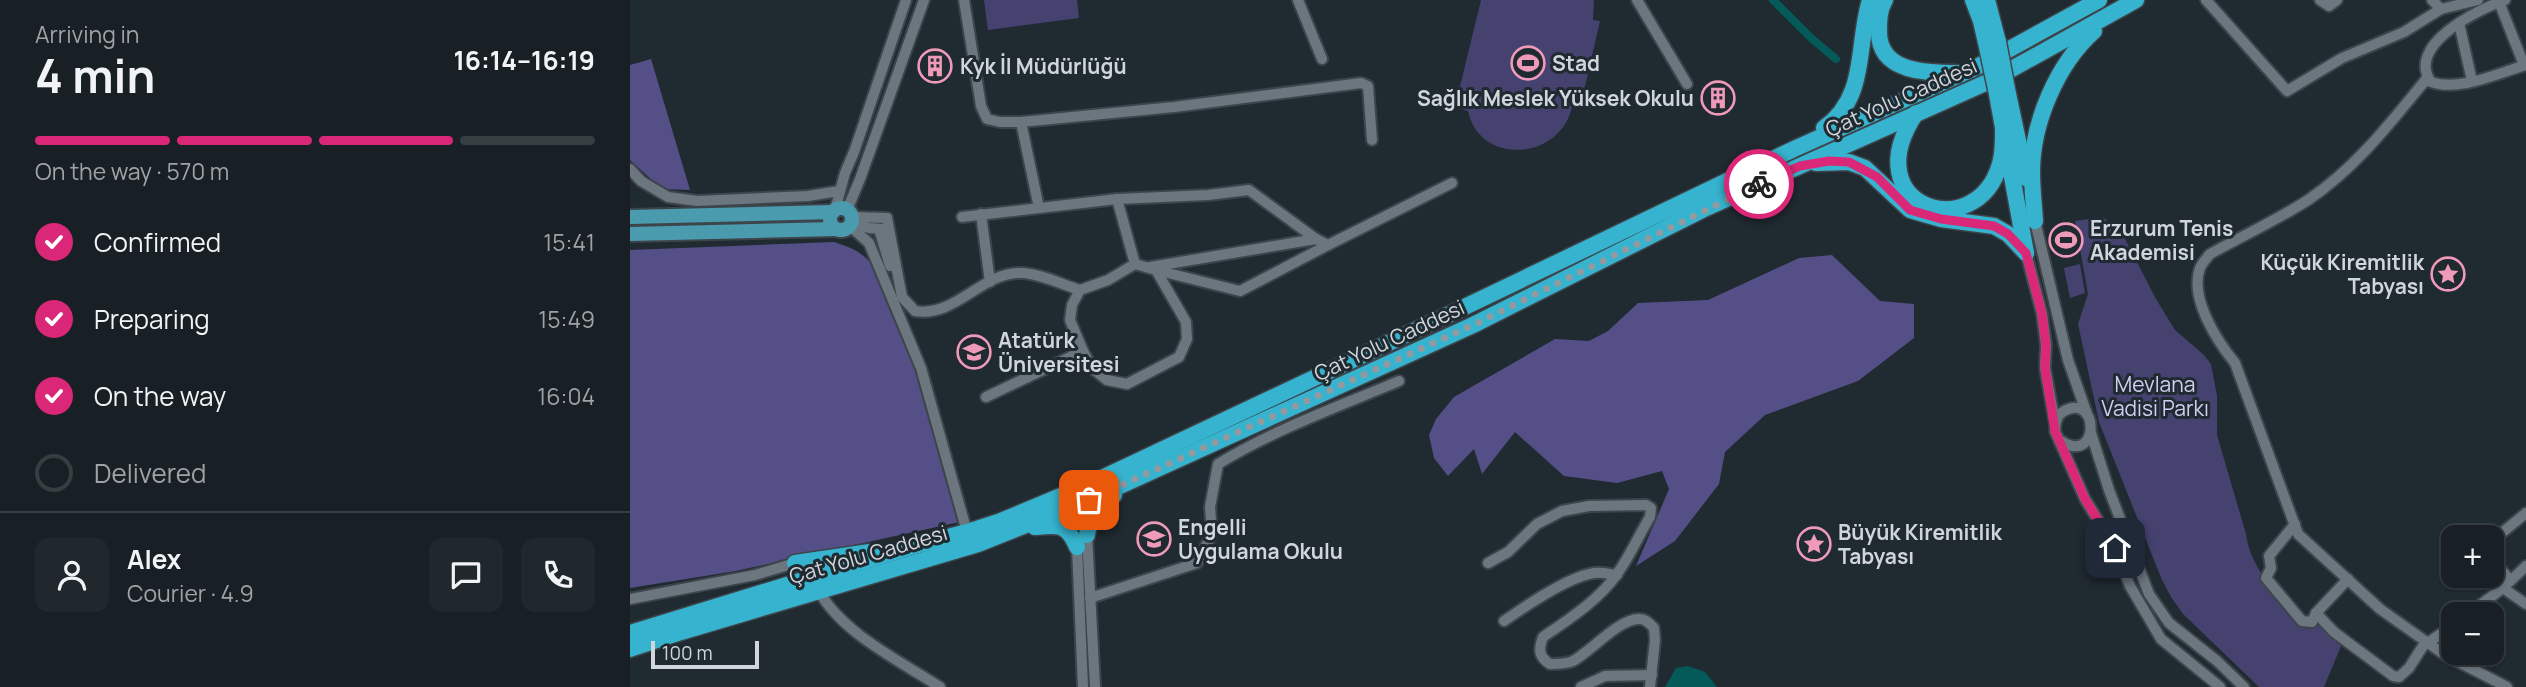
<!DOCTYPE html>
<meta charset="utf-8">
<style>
:root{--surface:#182025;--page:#21282d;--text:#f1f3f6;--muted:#9fa3a7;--line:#363e42;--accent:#db2777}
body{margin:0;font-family:Manrope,sans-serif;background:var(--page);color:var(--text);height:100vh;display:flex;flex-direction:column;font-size:26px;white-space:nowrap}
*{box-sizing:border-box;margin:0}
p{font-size:23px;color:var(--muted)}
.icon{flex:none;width:38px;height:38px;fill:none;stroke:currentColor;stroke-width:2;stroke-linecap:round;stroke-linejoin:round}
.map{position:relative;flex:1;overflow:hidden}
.sheet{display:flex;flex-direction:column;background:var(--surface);width:630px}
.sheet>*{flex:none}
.fabs{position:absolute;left:1811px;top:525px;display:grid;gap:14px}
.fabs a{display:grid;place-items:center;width:63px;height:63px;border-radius:14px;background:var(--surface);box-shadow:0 2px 5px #0004,0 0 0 2px var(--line);font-size:35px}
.scale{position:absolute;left:21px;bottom:18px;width:108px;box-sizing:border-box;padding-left:7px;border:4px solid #d0d6db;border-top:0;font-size:19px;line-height:24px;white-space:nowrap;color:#d0d6db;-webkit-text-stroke:5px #202a31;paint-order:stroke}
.pin{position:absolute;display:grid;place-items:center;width:60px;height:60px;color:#fff;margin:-30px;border-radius:14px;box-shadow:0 4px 10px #0006}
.courier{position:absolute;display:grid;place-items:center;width:70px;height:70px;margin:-35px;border:5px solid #db2777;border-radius:50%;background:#fff;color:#222;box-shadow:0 2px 9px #0007}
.headline em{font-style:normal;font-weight:700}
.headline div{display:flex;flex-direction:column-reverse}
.headline{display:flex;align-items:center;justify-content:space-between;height:119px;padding:0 35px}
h1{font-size:46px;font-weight:700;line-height:52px}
.bar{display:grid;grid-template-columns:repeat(4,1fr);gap:10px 7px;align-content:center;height:84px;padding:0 35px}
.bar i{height:9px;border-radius:5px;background:var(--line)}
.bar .current{background:var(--accent)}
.bar p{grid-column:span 4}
.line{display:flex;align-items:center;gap:18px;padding:0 35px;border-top:2px solid var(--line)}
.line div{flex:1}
.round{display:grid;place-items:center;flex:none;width:74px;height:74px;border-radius:14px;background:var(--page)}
ol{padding:0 35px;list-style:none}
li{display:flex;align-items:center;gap:21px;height:77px}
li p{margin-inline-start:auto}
li .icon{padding:7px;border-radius:50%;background:var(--accent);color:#fff;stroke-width:4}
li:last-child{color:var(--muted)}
li i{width:38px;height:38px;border:4px solid var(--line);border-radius:50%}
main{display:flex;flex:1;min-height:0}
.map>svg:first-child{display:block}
</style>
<main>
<section class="sheet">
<div class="headline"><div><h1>4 min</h1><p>Arriving in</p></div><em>16:14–16:19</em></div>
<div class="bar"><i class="current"></i><i class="current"></i><i class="current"></i><i></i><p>On the way · 570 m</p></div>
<ol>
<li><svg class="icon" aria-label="check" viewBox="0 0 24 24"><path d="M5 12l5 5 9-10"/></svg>Confirmed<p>15:41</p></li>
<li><svg class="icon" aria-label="check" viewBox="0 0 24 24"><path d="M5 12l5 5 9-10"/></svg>Preparing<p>15:49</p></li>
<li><svg class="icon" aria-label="check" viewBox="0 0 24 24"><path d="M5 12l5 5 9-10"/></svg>On the way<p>16:04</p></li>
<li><i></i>Delivered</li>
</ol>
<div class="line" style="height:126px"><a class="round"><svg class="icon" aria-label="person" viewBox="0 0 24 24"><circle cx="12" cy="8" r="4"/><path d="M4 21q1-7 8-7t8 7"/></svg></a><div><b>Alex</b><p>Courier · 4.9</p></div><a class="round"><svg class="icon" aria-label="chat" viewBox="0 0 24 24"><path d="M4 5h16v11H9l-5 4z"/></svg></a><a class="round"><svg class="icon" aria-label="phone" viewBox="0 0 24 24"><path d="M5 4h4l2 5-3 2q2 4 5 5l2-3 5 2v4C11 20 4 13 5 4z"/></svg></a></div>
</section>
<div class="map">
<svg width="1896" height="687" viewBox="0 0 1896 687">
<rect width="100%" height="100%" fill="#202a31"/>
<g fill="#46426f">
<path d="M354 0H447L449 18 358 30Z"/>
<path d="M851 0H964L963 20 970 21 950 108 942 106C932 160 850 167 838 111L825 107Z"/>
<path d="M1473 217 1493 235 1526 299 1545 330 1574 355 1581 364 1587 396V435L1616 534C1621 572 1651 597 1675 625H1687L1691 618 1714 639 1694 687H1629L1553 614 1541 597 1532 580 1469 422 1448 324 1458 294 1445 221Z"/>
<path d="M1441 223 1447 254 1432 258 1425 226Z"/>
<path d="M1450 264 1455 293 1440 298 1434 268Z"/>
</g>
<g fill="#554f87">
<path d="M21 59 60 190 32 189 0 160V65Z"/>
<path d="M204 242C223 248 234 253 246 269L298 401 334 521 106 571 0 588V250Z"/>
<path d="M1202 255 1250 301 1284 304V338L1228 381 1135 415 1095 452 1089 484 1045 541 1006 566 1039 489 1032 471 987 483 934 476 885 432 852 474 844 449 818 476 804 458 799 435 806 419 824 397 925 339 959 341 978 331 1008 303 1078 300 1169 258Z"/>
</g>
<path fill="#035a58" d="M1058 666 1075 672 1087 687H1035L1046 668Z"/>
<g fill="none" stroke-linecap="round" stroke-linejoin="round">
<path stroke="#035a58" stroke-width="8" d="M1143 0 1181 38 1206 59"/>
<defs>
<g id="minor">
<path d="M334 0 351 106 357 119 370 122H391L544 107 731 83 738 86 742 140"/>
<path d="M668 0 692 59"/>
<path d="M1007 0 1057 84"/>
<path d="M1576 0 1657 91 1712 58 1774 32 1811 9"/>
<path d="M1690 0 1699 6 1707 0"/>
<path d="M1802 0 1811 9 1848 0"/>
<path d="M1875 0C1849 9 1775 45 1801 82 1830 92 1868 73 1896 65"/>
<path d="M1869 2 1894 65"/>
<path d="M1829 23 1842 81"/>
<path d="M1798 77C1762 121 1726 168 1678 200 1647 220 1612 236 1580 254 1577 258 1572 263 1570 268 1559 298 1587 341 1605 363L1668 534 1750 609 1815 655 1877 687"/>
<path d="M391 122 409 208"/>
<path d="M0 169 11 181 38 197 67 201 178 196 209 191"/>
<path d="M487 199 505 264"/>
<path d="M205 210 215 173 224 152 276 0"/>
<path d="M217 210 230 179 294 0"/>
<path d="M351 214 360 282"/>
<path d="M222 217 257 218 272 297 285 311C326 318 352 271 392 273 411 274 431 284 450 290"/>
<path d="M332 217 487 199 578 195 619 190 686 239 698 245 610 291 526 270"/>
<path d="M1405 221 1438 360 1457 414"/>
<path d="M222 222 239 228 253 229"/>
<path d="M220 226 239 243 291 368 337 532"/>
<path d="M249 229 260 266"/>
<path d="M698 245 822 183"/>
<path d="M1396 253 1412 314 1416 345 1415 368 1425 424"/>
<path d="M505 264 526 270 556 322 557 339 549 357 497 384 477 380 462 368 453 351 440 320 442 305 450 290 478 280Z"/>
<path d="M520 267 686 239"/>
<path d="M356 397 453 351"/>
<path d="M1461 433 1479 490 1519 594 1539 623 1587 661 1614 687"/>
<path d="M1431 441C1470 466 1470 392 1434 411 1427 415 1425 422 1425 431L1455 499 1485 548 1500 586 1531 639 1590 687"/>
<path d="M1665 524 1639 556 1641 568 1636 578 1672 621 1682 622 1686 613 1718 579"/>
<path d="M457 535 465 687"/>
<path d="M1862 541 1896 513"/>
<path d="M447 547 453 687"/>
<path d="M1862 559 1880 580"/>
<path d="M858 563 878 552 907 524 932 511 959 506 1016 505 1021 508 1020 517C1009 535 1000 556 987 574 969 600 939 619 913 637 908 650 909 657 920 664 927 664 936 664 943 661 960 652 991 617 1010 619 1016 619 1020 624 1024 628L1025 640 1020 687"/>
<path d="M1873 588 1896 604"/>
<path d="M189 591C212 633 270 661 310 687"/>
<path d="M460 598 567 563 582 534 580 507 588 464C643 430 710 406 769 381"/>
<path d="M0 599 125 575 165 563"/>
<path d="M1686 613 1704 632 1763 676 1769 677 1779 668 1793 646 1824 625"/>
<path d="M1838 614 1873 588 1896 566"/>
<path d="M874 621C894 607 940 576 964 573 971 572 979 574 987 575"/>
<path d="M951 687 975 676 1022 675"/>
</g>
<g id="major">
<circle cx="211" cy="219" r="11"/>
<path d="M0 217 203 212"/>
<path d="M0 234 205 229"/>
</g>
<g id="highway">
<path d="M1255 0C1249 10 1249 21 1249 32 1249 73 1298 73 1327 73"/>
<path d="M1343 0 1351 21 1357 47"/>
<path d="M1357 0 1368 42"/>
<path d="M1366 89 1396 253"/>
<path d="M1377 89 1396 178"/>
<path d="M1286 113C1223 207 1346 247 1370 164 1374 151 1373 135 1373 121"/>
<path d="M1194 128C1238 97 1226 46 1240 0"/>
<path d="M1186 163 1219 162 1235 168 1280 210 1311 219 1364 226 1378 234 1396 253"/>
<path d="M1405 221C1404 205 1402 189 1402 172 1402 123 1427 64 1464 31"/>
<path d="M405 527C428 525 437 523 447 547"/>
<path d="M457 535C459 517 470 506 484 495"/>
<path d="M165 563 240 552"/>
<path d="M0 633 284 546 337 532 371 521 455 486 822 313 1164 149 1345 68 1469 0"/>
<path d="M0 649 51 632 348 544 459 500 843 325 1074 209 1362 80 1506 0"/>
</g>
</defs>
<use href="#minor" stroke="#3d454b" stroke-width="14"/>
<use href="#major" stroke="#3d454b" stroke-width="18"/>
<use href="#highway" stroke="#3d454b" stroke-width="19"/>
<use href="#minor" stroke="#6b767f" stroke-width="10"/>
<use href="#major" stroke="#4b9baf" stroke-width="14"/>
<use href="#highway" stroke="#36b4cf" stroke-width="16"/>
<defs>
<g id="highway-bridge">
<path d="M1368 42 1377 89"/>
<path d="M1357 47 1366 89"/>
</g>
</defs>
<use href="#highway-bridge" stroke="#3d454b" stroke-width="19" stroke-linecap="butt"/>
<use href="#highway-bridge" stroke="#36b4cf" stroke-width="16"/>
</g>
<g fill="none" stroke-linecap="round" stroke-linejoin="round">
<path stroke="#929aa0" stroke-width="7" stroke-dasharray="0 12.6" d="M459 500 843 325 1129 184"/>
<path stroke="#db2777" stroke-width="9" d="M1129 184 1170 166 1199 161 1219 162 1247 177 1280 210 1311 219 1364 226 1378 234 1396 253 1412 314 1416 345 1415 368 1425 431 1455 499 1485 548"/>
</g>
<defs>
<symbol id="stadium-ring" viewBox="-11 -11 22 22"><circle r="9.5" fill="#202a31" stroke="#ef9ab8" stroke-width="1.5"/><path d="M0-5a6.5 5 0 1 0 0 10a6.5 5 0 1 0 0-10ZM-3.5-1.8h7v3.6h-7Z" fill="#ef9ab8"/></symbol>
<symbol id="building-ring" viewBox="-11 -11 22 22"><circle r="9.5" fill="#202a31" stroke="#ef9ab8" stroke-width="1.5"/><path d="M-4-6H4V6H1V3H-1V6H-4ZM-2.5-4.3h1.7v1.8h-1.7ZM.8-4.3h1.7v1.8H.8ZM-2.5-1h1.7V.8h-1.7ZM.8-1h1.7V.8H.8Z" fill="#ef9ab8"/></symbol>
<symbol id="sight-ring" viewBox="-11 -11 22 22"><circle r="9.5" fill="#202a31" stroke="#ef9ab8" stroke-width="1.5"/><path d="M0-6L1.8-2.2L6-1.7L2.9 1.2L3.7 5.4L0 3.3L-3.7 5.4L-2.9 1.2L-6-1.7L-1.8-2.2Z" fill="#ef9ab8"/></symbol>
<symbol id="university-ring" viewBox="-11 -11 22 22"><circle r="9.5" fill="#202a31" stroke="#ef9ab8" stroke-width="1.5"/><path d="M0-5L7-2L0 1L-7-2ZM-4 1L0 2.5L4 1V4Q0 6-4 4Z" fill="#ef9ab8"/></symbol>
<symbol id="school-ring" viewBox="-11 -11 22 22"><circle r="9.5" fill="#202a31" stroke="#ef9ab8" stroke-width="1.5"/><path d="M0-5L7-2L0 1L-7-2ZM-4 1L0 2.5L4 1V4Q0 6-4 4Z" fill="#ef9ab8"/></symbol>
</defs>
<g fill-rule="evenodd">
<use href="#stadium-ring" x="879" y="44" width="38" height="38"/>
<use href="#building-ring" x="286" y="47" width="38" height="38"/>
<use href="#building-ring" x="1069" y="79" width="38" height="38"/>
<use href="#stadium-ring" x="1417" y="221" width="38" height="38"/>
<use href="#sight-ring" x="1799" y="255" width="38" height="38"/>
<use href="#university-ring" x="325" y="333" width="38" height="38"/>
<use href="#school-ring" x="505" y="520" width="38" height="38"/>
<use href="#sight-ring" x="1165" y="525" width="38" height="38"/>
</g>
<g text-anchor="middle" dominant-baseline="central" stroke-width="6" stroke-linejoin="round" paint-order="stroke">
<g font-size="21" font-weight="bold" fill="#d0d6db" stroke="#202a31" text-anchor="start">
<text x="922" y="63">Stad</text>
<text x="330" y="66">Kyk İl Müdürlüğü</text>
<text x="1064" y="98" text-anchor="end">Sağlık Meslek Yüksek Okulu</text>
<text x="1460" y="228">Erzurum Tenis<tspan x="1460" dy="24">Akademisi</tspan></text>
<text x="1794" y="262" text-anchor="end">Küçük Kiremitlik<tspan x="1794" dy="24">Tabyası</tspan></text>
<text x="368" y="340">Atatürk<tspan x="368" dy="24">Üniversitesi</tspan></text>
<text x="548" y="527">Engelli<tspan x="548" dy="24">Uygulama Okulu</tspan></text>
<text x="1208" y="532">Büyük Kiremitlik<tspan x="1208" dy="24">Tabyası</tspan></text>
</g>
<g font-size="21" fill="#d0d6db" stroke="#202a31">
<text transform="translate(1271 97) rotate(-24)">Çat Yolu Caddesi</text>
<text transform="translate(759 340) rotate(-25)">Çat Yolu Caddesi</text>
<text transform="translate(238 554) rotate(-16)">Çat Yolu Caddesi</text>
</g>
<g font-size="21" fill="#d0cff2" stroke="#202a31">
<text x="1525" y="384">Mevlana<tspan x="1525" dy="24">Vadisi Parkı</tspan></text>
</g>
</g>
</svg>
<div class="fabs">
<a>+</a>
<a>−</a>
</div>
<div class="scale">100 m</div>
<div class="pin" style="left:459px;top:500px;background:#ea580c"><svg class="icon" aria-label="bag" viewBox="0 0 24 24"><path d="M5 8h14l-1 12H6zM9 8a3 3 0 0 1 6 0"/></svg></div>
<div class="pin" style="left:1485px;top:548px;background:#1f2937"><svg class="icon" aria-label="home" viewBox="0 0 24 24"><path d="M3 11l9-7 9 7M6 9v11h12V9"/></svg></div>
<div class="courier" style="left:1129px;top:184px"><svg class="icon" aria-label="bike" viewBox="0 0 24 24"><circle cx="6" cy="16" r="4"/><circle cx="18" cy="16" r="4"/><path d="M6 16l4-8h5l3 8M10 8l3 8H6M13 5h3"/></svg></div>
</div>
</main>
